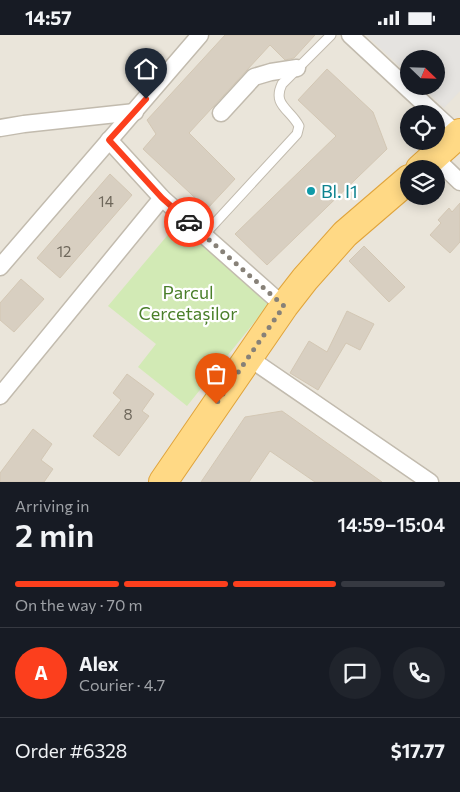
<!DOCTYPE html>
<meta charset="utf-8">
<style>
:root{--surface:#171b24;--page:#20242c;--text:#f1f3f6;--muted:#9ea1a6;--line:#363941;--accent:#fc3f1d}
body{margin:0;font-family:Commissioner,sans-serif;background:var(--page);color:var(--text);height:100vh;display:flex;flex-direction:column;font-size:19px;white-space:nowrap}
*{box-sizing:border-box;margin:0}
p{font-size:16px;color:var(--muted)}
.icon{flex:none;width:28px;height:28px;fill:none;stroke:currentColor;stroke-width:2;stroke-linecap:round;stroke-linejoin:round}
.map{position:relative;height:447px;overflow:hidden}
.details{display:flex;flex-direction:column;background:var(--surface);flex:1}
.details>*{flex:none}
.needle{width:32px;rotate:113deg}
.controls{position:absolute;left:400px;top:15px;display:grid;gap:10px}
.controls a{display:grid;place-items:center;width:45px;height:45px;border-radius:50%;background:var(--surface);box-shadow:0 2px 12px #0003;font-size:25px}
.pin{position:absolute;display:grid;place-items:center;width:42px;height:42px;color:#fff;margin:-51px -21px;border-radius:50% 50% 50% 0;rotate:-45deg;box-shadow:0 0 5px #0007}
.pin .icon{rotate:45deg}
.courier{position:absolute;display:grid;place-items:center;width:50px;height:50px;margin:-25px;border:4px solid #fc3f1d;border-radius:50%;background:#fff;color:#222;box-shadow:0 1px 6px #0007}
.overview em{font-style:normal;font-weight:600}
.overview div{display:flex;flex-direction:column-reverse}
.overview{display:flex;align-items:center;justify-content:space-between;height:85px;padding:0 15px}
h1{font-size:32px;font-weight:600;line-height:38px}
.bar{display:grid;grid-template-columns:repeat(4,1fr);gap:8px 5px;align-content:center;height:60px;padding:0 15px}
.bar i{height:6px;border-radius:4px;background:var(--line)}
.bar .selected{background:var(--accent)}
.bar p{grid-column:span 4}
.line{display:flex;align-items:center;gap:12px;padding:0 15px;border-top:1px solid var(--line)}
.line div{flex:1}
.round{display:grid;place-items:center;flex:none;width:52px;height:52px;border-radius:26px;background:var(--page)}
.status{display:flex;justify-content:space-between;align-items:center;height:35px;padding:0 25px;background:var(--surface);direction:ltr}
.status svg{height:14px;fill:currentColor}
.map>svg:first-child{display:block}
</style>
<div class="status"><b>14:57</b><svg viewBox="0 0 49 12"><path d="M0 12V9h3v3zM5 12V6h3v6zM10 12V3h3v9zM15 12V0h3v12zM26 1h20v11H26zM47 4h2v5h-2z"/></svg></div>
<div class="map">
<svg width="460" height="447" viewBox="0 0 460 447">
<rect width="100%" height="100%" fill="#f6f3ec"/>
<path fill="#eae5da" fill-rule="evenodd" d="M0 0H460V447H0ZM409 24H436V51H409ZM409 79H436V106H409ZM409 134H436V161H409Z"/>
<path fill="#d2eab5" d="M177 189 270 268 187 371 138 332 156 309 108 271Z"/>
<path fill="#e5e3e0" d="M366 0H460V56L444 73 421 51H436V24H409V40Z"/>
<g fill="#d8cfc1" stroke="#d3c7b4">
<path d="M225 0H315L294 23 285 25 270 10 189 98 235 144 207 174 143 114 156 99 147 85Z"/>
<path d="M327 34 373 77 387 114 267 230 235 199 336 101 298 65Z"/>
<path d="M110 139 132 160 60 243 37 223Z"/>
<path d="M460 168V207L450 218 430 200 441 188 438 185 449 173 452 177Z"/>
<path d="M364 211 405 252 389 267 349 226Z"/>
<path d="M21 244 44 264 14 297 0 285V268Z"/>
<path d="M347 276 374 289 360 315 346 308 318 355 290 338 309 306 327 317Z"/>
<path d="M127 339 154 359 142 376 149 381 119 421 93 401 121 365 113 358Z"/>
<path d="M282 376 382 447H315L270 416 249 447H201L245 382Z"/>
<path d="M33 394 52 409 41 425 53 434 44 447H0V438Z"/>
</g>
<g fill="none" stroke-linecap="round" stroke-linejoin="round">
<defs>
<path id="service" d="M203 201 297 99 299 91C290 74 272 70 282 49L331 0"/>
<g id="minor">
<path d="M350 0 435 79"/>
<path d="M221 78 254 42 271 37 297 33"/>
<path d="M436 80 458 100"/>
<path d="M0 93 24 89 135 77"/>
<path d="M109 105 162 163 284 271"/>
<path d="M434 122 460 147"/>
<path d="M0 232 200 0"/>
<path d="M249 323 430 447"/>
<path d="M0 361 162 163"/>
</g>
<g id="trunk">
<path d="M420 134 460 98"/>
<path d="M163 447 284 271 305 244 345 199 409 144"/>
</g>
</defs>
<use href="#service" stroke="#c2bbae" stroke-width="11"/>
<use href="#minor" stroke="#c2bbae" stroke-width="19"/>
<use href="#trunk" stroke="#e0a43c" stroke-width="30"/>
<use href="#service" stroke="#fff" stroke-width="9"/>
<use href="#minor" stroke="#fff" stroke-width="16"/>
<use href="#trunk" stroke="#ffd985" stroke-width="28"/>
</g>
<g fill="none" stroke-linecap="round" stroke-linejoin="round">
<path stroke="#878178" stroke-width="5" stroke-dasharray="0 9" d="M189 187 284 271 216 369"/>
<path stroke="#fc3f1d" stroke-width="6" d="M146 64 109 105 162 163 189 187"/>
</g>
<circle fill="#0f9aa8" stroke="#fff" stroke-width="2" cx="311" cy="156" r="5"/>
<g text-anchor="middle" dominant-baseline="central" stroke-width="4.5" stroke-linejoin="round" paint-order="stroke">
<g font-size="15" fill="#6e675b">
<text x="106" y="166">14</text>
<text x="64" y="216">12</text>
<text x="128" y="379">8</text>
</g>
<g font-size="18" fill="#0d838f" stroke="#fff" text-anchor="start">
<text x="321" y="156">Bl. I1</text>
</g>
<g font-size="18" fill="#4a7f2a" stroke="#fff">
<text x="188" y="257">Parcul<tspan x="188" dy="21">Cercetașilor</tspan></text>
</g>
</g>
</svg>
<div class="controls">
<a><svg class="needle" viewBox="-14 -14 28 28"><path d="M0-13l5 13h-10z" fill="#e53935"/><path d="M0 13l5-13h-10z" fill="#9ea1a6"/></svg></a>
<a><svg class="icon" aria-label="locate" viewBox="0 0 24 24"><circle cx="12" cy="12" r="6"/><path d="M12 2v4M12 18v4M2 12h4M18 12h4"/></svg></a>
<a><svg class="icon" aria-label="layers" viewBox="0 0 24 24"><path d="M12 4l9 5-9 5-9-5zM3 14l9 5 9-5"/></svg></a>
</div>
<div class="pin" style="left:216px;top:369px;background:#ea580c"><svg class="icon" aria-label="bag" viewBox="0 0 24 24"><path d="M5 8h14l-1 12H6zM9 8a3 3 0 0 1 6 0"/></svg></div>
<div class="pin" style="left:146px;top:64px;background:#1f2937"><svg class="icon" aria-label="home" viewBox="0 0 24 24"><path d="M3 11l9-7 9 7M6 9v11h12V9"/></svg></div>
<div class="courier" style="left:189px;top:187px"><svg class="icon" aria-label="car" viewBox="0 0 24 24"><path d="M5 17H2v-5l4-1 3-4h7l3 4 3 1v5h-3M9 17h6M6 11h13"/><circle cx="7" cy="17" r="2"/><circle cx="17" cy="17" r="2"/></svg></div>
</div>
<section class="details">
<div class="overview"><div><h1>2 min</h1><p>Arriving in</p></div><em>14:59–15:04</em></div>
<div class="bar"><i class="selected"></i><i class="selected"></i><i class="selected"></i><i></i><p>On the way · 70 m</p></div>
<div class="line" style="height:90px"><b class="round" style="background:var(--accent);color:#fff">A</b><div><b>Alex</b><p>Courier · 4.7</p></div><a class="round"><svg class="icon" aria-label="chat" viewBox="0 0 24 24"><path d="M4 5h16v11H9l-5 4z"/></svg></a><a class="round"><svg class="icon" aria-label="phone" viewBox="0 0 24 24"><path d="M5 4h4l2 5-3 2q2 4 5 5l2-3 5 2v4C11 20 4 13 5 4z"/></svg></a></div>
<div class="line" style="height:65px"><div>Order #6328</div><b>$17.77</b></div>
</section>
